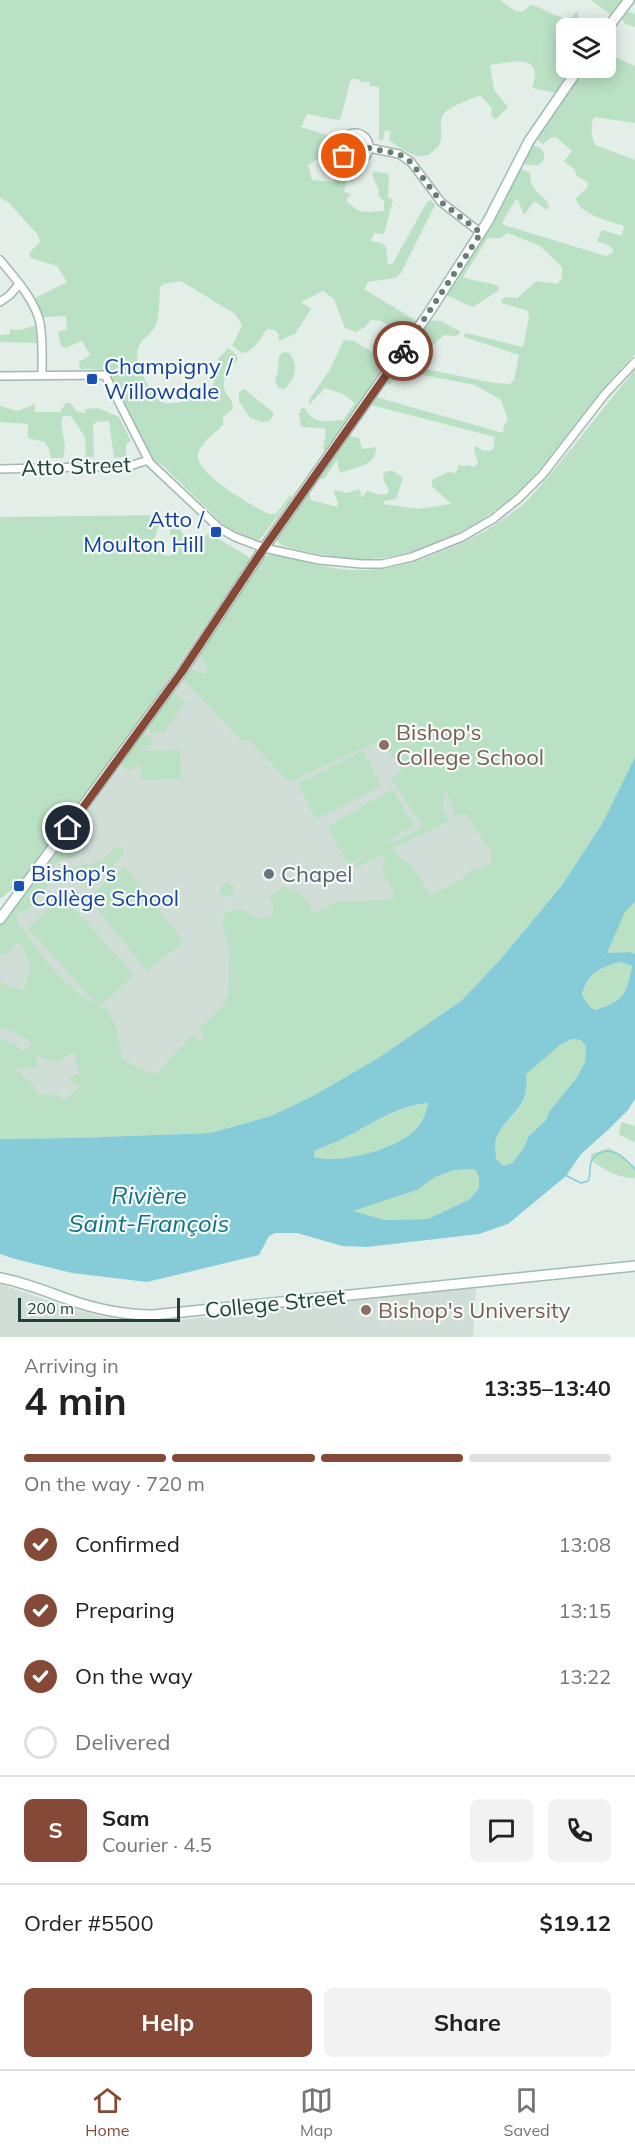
<!DOCTYPE html>
<meta charset="utf-8">
<style>
:root{--surface:#fff;--page:#f2f2f2;--text:#222;--muted:#767676;--line:#e0e0e0;--accent:#854a37}
body{margin:0;font-family:Mulish,sans-serif;background:var(--page);color:var(--text);height:100vh;display:flex;flex-direction:column;font-size:22px;white-space:nowrap}
*{box-sizing:border-box;margin:0}
p{font-size:20px;color:var(--muted)}
.icon{flex:none;width:33px;height:33px;fill:none;stroke:currentColor;stroke-width:2;stroke-linecap:round;stroke-linejoin:round}
.map{position:relative;height:1337px;overflow:hidden}
.side{display:flex;flex-direction:column;background:var(--surface);flex:1}
.side>*{flex:none}
.controls{position:absolute;left:556px;top:18px;display:grid;gap:12px}
.controls a{display:grid;place-items:center;width:60px;height:60px;border-radius:9px;background:var(--surface);box-shadow:0 3px 15px #0003;font-size:30px}
.scale{position:absolute;left:18px;bottom:15px;width:162px;box-sizing:border-box;padding-left:6px;border:3px solid #214238;border-top:0;font-size:16px;line-height:21px;white-space:nowrap;color:#214238;-webkit-text-stroke:4px #f4faf7;paint-order:stroke}
.pin{position:absolute;display:grid;place-items:center;width:51px;height:51px;color:#fff;margin:-26px;border:3px solid #fff;border-radius:50%;box-shadow:0 2px 6px #0007}
.courier{position:absolute;display:grid;place-items:center;width:60px;height:60px;margin:-30px;border:4px solid #854a37;border-radius:50%;background:#fff;color:#222;box-shadow:0 2px 8px #0007}
.head em{font-style:normal;font-weight:700}
.head div{display:flex;flex-direction:column-reverse}
.head{display:flex;align-items:center;justify-content:space-between;height:102px;padding:0 24px}
h1{font-size:39px;font-weight:700;line-height:45px}
.bar{display:grid;grid-template-columns:repeat(4,1fr);gap:9px 6px;align-content:center;height:72px;padding:0 24px}
.bar i{height:8px;border-radius:4px;background:var(--line)}
.bar .active{background:var(--accent)}
.bar p{grid-column:span 4}
.line{display:flex;align-items:center;gap:15px;padding:0 24px;border-top:2px solid var(--line)}
.line div{flex:1}
.round{display:grid;place-items:center;flex:none;width:63px;height:63px;border-radius:9px;background:var(--page)}
ol{padding:0 24px;list-style:none}
li{display:flex;align-items:center;gap:18px;height:66px}
li p{margin-inline-start:auto}
li .icon{padding:6px;border-radius:50%;background:var(--accent);color:#fff;stroke-width:4}
li:last-child{color:var(--muted)}
li i{width:33px;height:33px;border:3px solid var(--line);border-radius:50%}
.button{display:flex;gap:12px;margin-top:auto;padding:12px 24px}
.button a{flex:1;height:69px;border-radius:9px;background:var(--accent);color:#fff;font-size:24px;font-weight:700;line-height:69px;text-align:center}
.button a+a{background:var(--page);color:var(--text)}
.tabs{display:flex;justify-content:space-around;align-items:center;height:84px;border-top:2px solid var(--line);background:var(--surface);font-size:16px;color:var(--muted)}
.tabs a{display:grid;justify-items:center;gap:3px}
.tabs .active{color:var(--accent)}
.map>svg:first-child{display:block}
</style>
<div class="map">
<svg width="635" height="1337" viewBox="0 0 635 1337">
<rect width="100%" height="100%" fill="#e3eee9"/>
<g fill="#d1ded8">
<path d="M635 370V757L500 960 0 1139V922L266 557 275 554 335 569 364 571 395 567 418 561 484 532 525 503 548 477Z"/>
<path d="M0 1284 64 1306 99 1316 140 1322 174 1321 291 1306 476 1288 473 1337H0Z"/>
</g>
<g fill="#bae1c4" fill-rule="evenodd">
<path d="M0 0H500L515 11 522 12 531 5H534C546 11 556 16 569 20L576 12 578 13V20L567 28 564 38 567 68H574L556 93 532 88C533 84 535 78 535 74 535 54 502 64 490 65L494 90 508 107 496 119 491 116 492 108 480 95C472 99 447 107 443 115 439 121 442 131 441 138 441 143 438 147 435 150 420 165 403 149 389 140L391 132 387 130 384 132 383 141 379 140V87L370 86 369 82H360L358 79H352L350 82 341 118 338 120 307 114 301 127 336 138 334 146 324 147 322 150 323 156 308 165 312 180 334 182 341 161 350 165 344 192 351 194 346 200C359 215 366 212 384 211V201L378 195 379 190 372 175 374 171 389 174 388 197 393 200 384 234 374 233 371 241 382 243 386 247 388 265 393 263 427 202 431 200 435 205 401 273 395 278 368 282 364 289 418 322 407 336 381 321 371 320 365 327 356 332 345 328 334 299 323 291 301 302 311 309 295 334 278 341 279 335 275 330 267 329C260 338 254 352 242 353L232 346 242 325 235 314 181 281 164 284 160 287C159 299 160 314 156 325 151 335 139 340 137 352 136 363 152 401 165 403 184 407 200 389 218 391V387L213 386 218 359 228 348 236 354 238 359C231 367 220 380 225 391 229 400 232 396 233 409L223 417V425C216 432 201 443 198 453 192 472 254 507 269 514H276L291 494V498L261 538 258 540 228 529 163 466 154 460 110 376C101 368 91 369 80 369L79 362 90 355 82 341 66 348 61 346 58 332 67 329 66 316 43 317 35 298 67 282 57 266 31 258 29 253 40 242 38 235 8 202 0 198Z"/>
<path d="M591 0H625L613 16Z"/>
<path d="M629 12 635 14V27L625 24 622 19 623 14Z"/>
<path d="M606 48 613 56 635 66V123L594 117C590 127 591 135 595 145L635 160V354C600 389 573 429 542 467 503 514 431 557 369 559 339 560 312 553 283 546L278 542V538L309 492 311 500 337 507 338 502 334 493 335 490 347 493 359 489 362 498 367 491 381 495 387 494 389 490 384 481 383 475 387 471H393L403 478 396 499 384 501 383 504 419 509 451 504 432 486V480L448 472 456 473 459 465 466 466 468 465 473 467 478 464 474 449 476 446 484 451 493 450 495 437 371 405 376 397 503 433 504 425 508 420 501 400 475 385 402 371 389 385 385 384 400 364 494 383 510 384 514 380 519 355 464 337V335L466 333 523 347 529 317 528 311 502 303 501 300 506 297 517 298 537 281 557 284 562 278V267L540 246 508 233 500 238H488L463 277C474 282 488 281 499 287V290L473 307 446 295V293L518 168 530 173C531 196 542 190 549 206L547 210 534 201 524 215 518 200 516 199 502 223 504 225 606 256 613 253V249L608 245 597 241 602 230 622 236 624 226C611 221 577 214 576 198L587 188 588 182 577 176 575 170 564 161 572 151 556 137 550 138 543 144 536 139 583 68H606Z"/>
<circle cx="355" cy="146" r="11"/>
<path d="M532 144 542 149C550 167 533 167 521 163Z"/>
<path d="M428 320 441 321 461 332 456 336 444 335 434 344 415 343Z"/>
<path d="M36 325 37 343 0 342V335L10 334V329L20 330Z"/>
<path d="M344 340 354 341 390 363 326 450 323 449 326 430 323 428 301 427 299 414 301 409 305 408C312 425 327 421 343 420L355 403 343 394 325 388 309 405V400L329 371Z"/>
<path d="M284 352 290 353C298 368 296 377 285 389L278 388 275 381 278 372 279 355Z"/>
<path d="M635 370V757L602 824 562 885 500 960 461 1001 378 1058 313 1096 271 1116 210 1133 74 1138 0 1139V1039L16 1045 22 1051 30 1048 31 1042 10 1030 0 1028V982L23 991 31 967 22 945 16 943 8 954H0V923L80 818 93 830 83 850 74 857C64 859 63 857 54 864L55 869 58 870 98 862 104 860 114 848 122 847 124 850 123 855 111 868 54 880C41 893 38 892 29 909L19 912 17 916V922C41 955 62 986 98 1006L28 928 63 896 134 975 99 1007 107 1009 116 1027 123 1059 150 1074H156L192 1035 199 1041 204 1038 200 1028 223 1006 228 995 229 952 222 921 226 913C252 901 253 927 272 915L273 908 270 896 284 887C298 890 308 899 312 912 321 914 329 907 335 901L387 900 393 898 395 894 381 869 386 863 382 855 356 868 354 865 368 853 349 864 328 827 392 789 414 825 385 843 399 840 421 828 420 823 392 780V777L403 770 386 748 374 744 365 747 292 781 287 780 249 740 242 741 185 681 183 675 188 668 204 674 207 672V666L198 652 260 561 269 555 275 554C305 562 334 571 365 570 414 569 492 536 527 501 566 460 598 413 635 370ZM445 793 448 794 455 815H467L491 852V865H487L478 871 473 868 461 880 430 895 412 866 404 861 392 848 448 822 449 819 443 807ZM71 1053H75L76 1065 79 1070 78 1074 69 1078V1081L77 1084 79 1087 65 1100H62L59 1095 37 1094 32 1083 17 1070V1068H38L36 1058 37 1056 58 1062Z"/>
<path d="M244 389 274 413 270 421 262 422 250 418 239 401V392Z"/>
<path d="M66 403H71L76 411 85 413V409L98 408 119 417 131 441 126 444V457L114 458 109 421 96 422 93 425 94 457 86 458 85 437 71 416H63C58 432 69 439 63 458H51L49 449 45 442 28 438V424L0 422V406L18 411 35 404V412H60Z"/>
<path d="M349 436 359 438 362 449 376 447C377 467 355 466 341 473L339 470 337 460 324 479H320Z"/>
<path d="M168 515C141 539 164 569 178 549L170 535V527L174 523 194 546 211 531 222 541 249 557V560L126 742 17 889 14 888 0 899V517Z"/>
<path d="M175 694 186 702 164 732 151 733 147 726 170 695Z"/>
<path d="M142 733 150 738 152 744 146 749 139 750 140 754 141 751 180 750 181 779 141 780V764L131 770 125 769 120 762Z"/>
<path d="M363 750 381 786 316 819 298 784Z"/>
<path d="M125 867 184 942 147 971 88 897Z"/>
<circle cx="227" cy="890" r="7"/>
<path d="M635 902V954L629 952 607 953 625 912Z"/>
<path d="M620 962 632 966C626 996 625 999 596 1010L590 1007 582 995C589 973 599 968 620 962Z"/>
<path d="M572 1039 581 1040 586 1047 585 1062 577 1077 549 1112 546 1120 529 1136 523 1149 512 1163 504 1166 496 1159C496 1152 494 1142 497 1136 512 1109 530 1111 525 1074L560 1045Z"/>
<path d="M428 1103C426 1112 423 1121 416 1129 398 1148 339 1165 314 1157L313 1151C351 1136 388 1108 428 1103Z"/>
<path d="M621 1122 635 1126V1142L619 1135Z"/>
<path d="M609 1148 619 1154 635 1169V1178C617 1178 605 1170 591 1160V1154Z"/>
<path d="M475 1169 479 1177V1188L470 1199 428 1219 385 1220 352 1211 417 1190 435 1177 454 1170Z"/>
</g>
<path fill="#86ccd8" fill-rule="evenodd" d="M635 757V902L625 912 607 953 629 952 635 954V1099L628 1110 608 1130 581 1154 566 1176 508 1224 479 1234 367 1247 342 1246 297 1233H275L269 1236 259 1255 147 1282 72 1273 15 1259 0 1254V1139L74 1138 210 1133 271 1116 313 1096 378 1058 461 1001 500 960 562 885 602 824ZM620 962 632 966C626 996 625 999 596 1010L590 1007 582 995C588 973 599 968 620 962ZM572 1039 581 1040 586 1047 585 1062 577 1077 549 1112 546 1120 529 1136 523 1149 512 1163 504 1166 496 1159C496 1152 494 1142 497 1136 512 1108 529 1111 526 1074L560 1045ZM428 1103C426 1112 423 1122 416 1129 399 1148 339 1165 314 1157V1151C322 1147 332 1144 340 1140 368 1126 396 1106 428 1103ZM475 1169 479 1177V1188L470 1199 428 1219 385 1220 353 1211 417 1190 435 1177 454 1170Z"/>
<g fill="none" stroke-linecap="round" stroke-linejoin="round">
<path stroke="#86ccd8" stroke-width="1.5" d="M565 1175 581 1183 588 1181C591 1175 589 1169 591 1162 593 1157 596 1154 602 1152 617 1148 625 1159 635 1169"/>
<defs>
<g id="street">
<circle cx="355" cy="147" r="14"/>
<path d="M369 148 399 154 411 162 441 202 481 233"/>
<path d="M0 260C15 278 35 300 40 323 43 340 42 358 42 375"/>
<path d="M0 302 10 295 19 284"/>
<path d="M0 376 105 375 150 463 219 528 235 537 264 548 319 560 362 564H382L412 557 462 537 493 519 519 498 543 474 605 394 635 362"/>
<path d="M0 469 130 466 148 460"/>
</g>
<g id="secondary">
<path d="M606 30 629 0"/>
<path d="M0 919 181 673 264 548 428 314 488 221 529 141 579 68"/>
<path d="M0 1278C23 1282 45 1291 67 1299 95 1309 123 1315 153 1315L635 1266"/>
</g>
</defs>
<use href="#street" stroke="#a5b7b0" stroke-width="10"/>
<use href="#secondary" stroke="#a0bbb1" stroke-width="12"/>
<use href="#street" stroke="#fff" stroke-width="7"/>
<use href="#secondary" stroke="#fff" stroke-width="9"/>
</g>
<g fill="none" stroke-linecap="round" stroke-linejoin="round">
<path stroke="#657e76" stroke-width="6" stroke-dasharray="0 10.8" d="M344 156C354 164 365 161 369 148L399 154 411 162 441 202 481 233 403 351"/>
<path stroke="#854a37" stroke-width="8" d="M68 828 181 673 264 548 403 351"/>
</g>
<g fill="#1a4fb4" stroke="#f4faf7" stroke-width="2">
<rect x="86" y="373" width="12" height="12" rx="3"/>
<rect x="210" y="526" width="12" height="12" rx="3"/>
<rect x="13" y="880" width="12" height="12" rx="3"/>
</g>
<g fill="#8d6e63" stroke="#f4faf7" stroke-width="2">
<circle cx="384" cy="745" r="6"/>
<circle cx="366" cy="1310" r="6"/>
</g>
<circle fill="#6b7280" stroke="#f4faf7" stroke-width="2" cx="269" cy="874" r="6"/>
<g text-anchor="middle" dominant-baseline="central" stroke-width="4.5" stroke-linejoin="round" paint-order="stroke">
<g font-size="22" fill="#164399" stroke="#f4faf7" text-anchor="start">
<text x="104" y="366">Champigny /<tspan x="104" dy="25">Willowdale</tspan></text>
<text x="204" y="519" text-anchor="end">Atto /<tspan x="204" dy="25">Moulton Hill</tspan></text>
<text x="31" y="873">Bishop's<tspan x="31" dy="25">Collège School</tspan></text>
</g>
<g font-size="22" fill="#214238" stroke="#f4faf7">
<text transform="translate(76 466) rotate(-2)">Atto Street</text>
<text transform="translate(275 1303) rotate(-6)">College Street</text>
</g>
<g font-size="22" fill="#785e54" stroke="#f4faf7" text-anchor="start">
<text x="396" y="732">Bishop's<tspan x="396" dy="25">College School</tspan></text>
<text x="378" y="1310">Bishop's University</text>
</g>
<g font-size="22" fill="#5b616d" stroke="#f4faf7" text-anchor="start">
<text x="281" y="874">Chapel</text>
</g>
<g font-size="24" font-style="italic" fill="#157284" stroke="#f4faf7">
<text x="149" y="1195">Rivière<tspan x="149" dy="28">Saint-François</tspan></text>
</g>
</g>
</svg>
<div class="controls">
<a><svg class="icon" aria-label="layers" viewBox="0 0 24 24"><path d="M12 4l9 5-9 5-9-5zM3 14l9 5 9-5"/></svg></a>
</div>
<div class="scale">200 m</div>
<div class="pin" style="left:344px;top:156px;background:#ea580c"><svg class="icon" aria-label="bag" viewBox="0 0 24 24"><path d="M5 8h14l-1 12H6zM9 8a3 3 0 0 1 6 0"/></svg></div>
<div class="pin" style="left:68px;top:828px;background:#1f2937"><svg class="icon" aria-label="home" viewBox="0 0 24 24"><path d="M3 11l9-7 9 7M6 9v11h12V9"/></svg></div>
<div class="courier" style="left:403px;top:351px"><svg class="icon" aria-label="bike" viewBox="0 0 24 24"><circle cx="6" cy="16" r="4"/><circle cx="18" cy="16" r="4"/><path d="M6 16l4-8h5l3 8M10 8l3 8H6M13 5h3"/></svg></div>
</div>
<section class="side">
<div class="head"><div><h1>4 min</h1><p>Arriving in</p></div><em>13:35–13:40</em></div>
<div class="bar"><i class="active"></i><i class="active"></i><i class="active"></i><i></i><p>On the way · 720 m</p></div>
<ol>
<li><svg class="icon" aria-label="check" viewBox="0 0 24 24"><path d="M5 12l5 5 9-10"/></svg>Confirmed<p>13:08</p></li>
<li><svg class="icon" aria-label="check" viewBox="0 0 24 24"><path d="M5 12l5 5 9-10"/></svg>Preparing<p>13:15</p></li>
<li><svg class="icon" aria-label="check" viewBox="0 0 24 24"><path d="M5 12l5 5 9-10"/></svg>On the way<p>13:22</p></li>
<li><i></i>Delivered</li>
</ol>
<div class="line" style="height:108px"><b class="round" style="background:var(--accent);color:#fff">S</b><div><b>Sam</b><p>Courier · 4.5</p></div><a class="round"><svg class="icon" aria-label="chat" viewBox="0 0 24 24"><path d="M4 5h16v11H9l-5 4z"/></svg></a><a class="round"><svg class="icon" aria-label="phone" viewBox="0 0 24 24"><path d="M5 4h4l2 5-3 2q2 4 5 5l2-3 5 2v4C11 20 4 13 5 4z"/></svg></a></div>
<div class="line" style="height:78px"><div>Order #5500</div><b>$19.12</b></div>
<div class="button"><a>Help</a><a>Share</a></div>
</section>
<nav class="tabs">
<a class="active"><svg class="icon" aria-label="home" viewBox="0 0 24 24"><path d="M3 11l9-7 9 7M6 9v11h12V9"/></svg>Home</a>
<a><svg class="icon" aria-label="map" viewBox="0 0 24 24"><path d="M3 6l6-2 6 2 6-2v14l-6 2-6-2-6 2zM9 4v14M15 6v14"/></svg>Map</a>
<a><svg class="icon" aria-label="saved" viewBox="0 0 24 24"><path d="M7 4h10v16l-5-4-5 4z"/></svg>Saved</a>
</nav>
